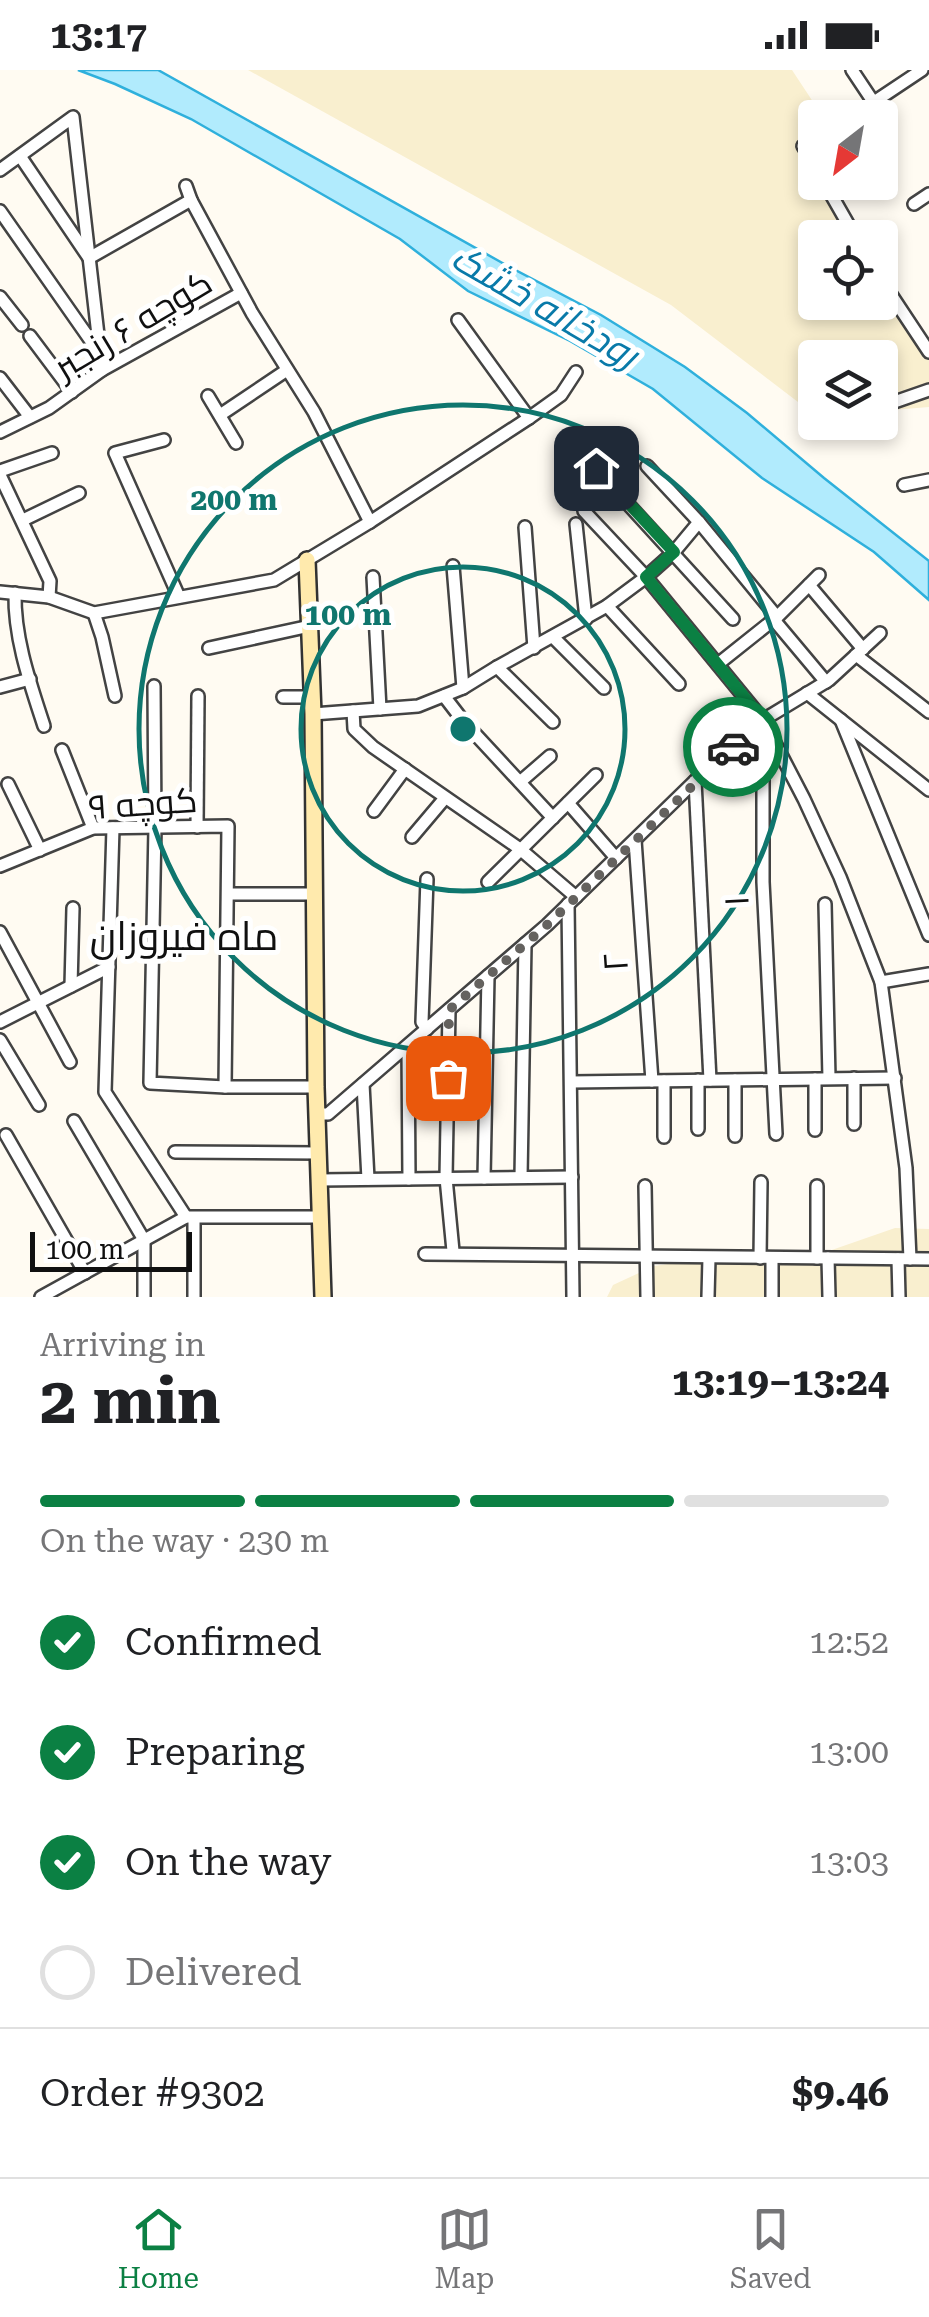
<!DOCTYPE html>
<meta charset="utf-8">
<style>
:root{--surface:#fff;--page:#f2f2f2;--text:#202124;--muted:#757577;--line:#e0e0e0;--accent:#0b8043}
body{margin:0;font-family:"Roboto Serif",Cairo,serif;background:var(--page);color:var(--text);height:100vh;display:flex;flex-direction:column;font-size:38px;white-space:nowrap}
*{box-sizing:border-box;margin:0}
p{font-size:32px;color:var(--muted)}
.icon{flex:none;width:55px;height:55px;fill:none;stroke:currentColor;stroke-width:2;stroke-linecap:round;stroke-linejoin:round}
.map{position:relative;height:1227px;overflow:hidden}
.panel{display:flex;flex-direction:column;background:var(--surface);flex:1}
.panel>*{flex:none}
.needle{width:65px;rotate:211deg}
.tools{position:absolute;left:798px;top:30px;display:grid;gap:20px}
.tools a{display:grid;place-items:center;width:100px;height:100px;border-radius:10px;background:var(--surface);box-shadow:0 5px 15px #0003;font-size:50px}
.scale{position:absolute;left:30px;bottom:25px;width:162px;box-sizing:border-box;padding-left:10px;border:5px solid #101010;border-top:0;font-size:28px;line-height:35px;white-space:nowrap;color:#101010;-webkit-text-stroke:8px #fff;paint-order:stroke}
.pin{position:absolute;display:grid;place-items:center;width:85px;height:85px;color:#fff;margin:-42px;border-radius:20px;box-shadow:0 5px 15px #0006}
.courier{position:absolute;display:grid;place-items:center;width:100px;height:100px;margin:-50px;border:8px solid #0b8043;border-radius:50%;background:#fff;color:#222;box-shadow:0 2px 12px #0007}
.head em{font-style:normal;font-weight:700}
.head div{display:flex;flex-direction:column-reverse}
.head{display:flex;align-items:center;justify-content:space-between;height:170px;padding:0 40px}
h1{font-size:65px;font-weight:700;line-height:75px}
.bar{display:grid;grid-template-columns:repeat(4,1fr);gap:15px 10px;align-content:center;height:120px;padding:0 40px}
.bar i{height:12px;border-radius:8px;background:var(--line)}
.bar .selected{background:var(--accent)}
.bar p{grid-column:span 4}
.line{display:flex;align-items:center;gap:25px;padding:0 40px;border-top:2px solid var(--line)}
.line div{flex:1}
ol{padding:0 40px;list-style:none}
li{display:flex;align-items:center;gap:30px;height:110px}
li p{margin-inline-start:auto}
li .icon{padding:10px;border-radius:50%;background:var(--accent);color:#fff;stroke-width:4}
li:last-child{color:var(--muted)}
li i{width:55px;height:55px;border:5px solid var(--line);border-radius:50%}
.status{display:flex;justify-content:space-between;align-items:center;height:70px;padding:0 50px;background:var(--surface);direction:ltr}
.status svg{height:28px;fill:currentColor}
.tabs{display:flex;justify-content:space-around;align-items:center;height:140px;border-top:2px solid var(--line);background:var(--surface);font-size:28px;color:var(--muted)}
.tabs a{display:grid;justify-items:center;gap:5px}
.tabs .selected{color:var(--accent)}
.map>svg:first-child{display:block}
</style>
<div class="status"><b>13:17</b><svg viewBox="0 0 49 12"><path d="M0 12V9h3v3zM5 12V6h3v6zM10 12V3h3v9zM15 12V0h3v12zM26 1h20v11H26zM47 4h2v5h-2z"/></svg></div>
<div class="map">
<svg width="929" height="1227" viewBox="0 0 929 1227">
<rect width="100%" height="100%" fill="#fffbf2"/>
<g fill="#f9efcf">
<path d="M248 0H792L823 47 815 48V67L807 73 815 87V112L830 113 864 167 815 168V232H880V194L929 272V337L880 341V288H815V345L671 235Z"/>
<path d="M895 1158 929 1159V1227H607L613 1215 654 1196 709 1188 826 1182Z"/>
</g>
<path fill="#b1ebfd" stroke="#2fb0dc" stroke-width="2.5" d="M78 0H158L506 195 601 245 685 297 747 343 824 408 929 491V530L874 482 762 408 653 319 570 271 468 221 400 169 191 49 115 14Z"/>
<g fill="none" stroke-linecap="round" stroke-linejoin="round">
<defs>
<g id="street">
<path d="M852 0 874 33"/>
<path d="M850 48 922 0"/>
<path d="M815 69 803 76 815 96"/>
<path d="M20 86 89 188 191 130"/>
<path d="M0 100 73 47 102 300"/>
<path d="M824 112 856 168"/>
<path d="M186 116 191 130 252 243 314 342 370 452"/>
<path d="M914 134 929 124"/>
<path d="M0 141 98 281"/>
<path d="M880 208 929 282"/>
<path d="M0 227 22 255"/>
<path d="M458 250 529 348"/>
<path d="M30 266 72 322"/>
<path d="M0 308 30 347"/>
<path d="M208 326 236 373"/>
<path d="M880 337 929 320"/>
<path d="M220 345 287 300"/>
<path d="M0 362 49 338 102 300 241 223"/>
<path d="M164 370 115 383 179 527"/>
<path d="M647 396 699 452 777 547"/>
<path d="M596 399 733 549"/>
<path d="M0 401 52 383"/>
<path d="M0 405 50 511 49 527"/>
<path d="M904 415 929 410"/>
<path d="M584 441 646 507 763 650 804 729 840 807 881 912 906 1098 910 1189"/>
<path d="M23 450 79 423"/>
<path d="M576 454 586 549"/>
<path d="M525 457 534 578"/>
<path d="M453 496 463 618"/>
<path d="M373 507 380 639"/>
<path d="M809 515 863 579"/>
<path d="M0 522 49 527 94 543 274 510 370 452 529 348 561 325 576 302"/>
<path d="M15 523C14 568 30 613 44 656"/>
<path d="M607 536 679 614"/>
<path d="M94 543 102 567 115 626"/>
<path d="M774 550 826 612"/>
<path d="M553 567 604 618"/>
<path d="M209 578 310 556"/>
<path d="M856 585 929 642"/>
<path d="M718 594 777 547 819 505"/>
<path d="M497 597 553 652"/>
<path d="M154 616 155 757 150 1013 225 1017H316"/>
<path d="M0 617 30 609"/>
<path d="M807 623 929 720"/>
<path d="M444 626 464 652 553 748"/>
<path d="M283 627H312"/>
<path d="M353 641 354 659 373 677 520 779 576 827"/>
<path d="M313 644 418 636 463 618 497 597 607 536 646 507 674 482 699 452"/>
<path d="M841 650 929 865"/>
<path d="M763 654V812L776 1064"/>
<path d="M62 680 93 758"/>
<path d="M695 711 710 1010"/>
<path d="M520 712 550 686"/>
<path d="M8 714 40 780"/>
<path d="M568 733 616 788"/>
<path d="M374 741 405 699"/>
<path d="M197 757 198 626"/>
<path d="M113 758 105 1022 186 1147"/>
<path d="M412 767 445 728"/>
<path d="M635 770 652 1011"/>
<path d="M0 796 93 758 228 756 225 1017"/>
<path d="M427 809 422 952 427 959"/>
<path d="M488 812 596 705"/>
<path d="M228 824H313"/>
<path d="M568 834 573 1227"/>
<path d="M825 834 829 1008"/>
<path d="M0 862 70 992"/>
<path d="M881 912 929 904"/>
<path d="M71 916 73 838"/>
<path d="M449 940 446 1108 453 1181"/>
<path d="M0 952 109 897"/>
<path d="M0 970 39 1035"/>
<path d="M408 976 409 1109"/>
<path d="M698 1010V1059"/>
<path d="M735 1010V1066"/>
<path d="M664 1011V1067"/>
<path d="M571 1012 895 1008"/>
<path d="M363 1014 368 1109"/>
<path d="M317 1044H328L547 855 695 711 763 650 829 610 880 563"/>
<path d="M74 1051 144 1170V1227"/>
<path d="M854 1054V1008"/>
<path d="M815 1060V1009"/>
<path d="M6 1065 85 1203"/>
<path d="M175 1082 318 1083"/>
<path d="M521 1107 525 874"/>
<path d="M484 1108 488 906"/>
<path d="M319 1110 572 1107"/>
<path d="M645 1116 647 1227"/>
<path d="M425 1184 929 1189"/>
<path d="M760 1188 761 1112"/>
<path d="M817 1188V1116"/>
<path d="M828 1188 829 1227"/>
<path d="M898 1189 899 1227"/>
<path d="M41 1227 186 1147H320"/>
<path d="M194 1227V1148"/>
<path d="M708 1227 709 1188"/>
<path d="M772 1227V1188"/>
</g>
<path id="secondary" d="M307 490 313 644 316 1017 323 1227"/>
</defs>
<use href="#street" stroke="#434343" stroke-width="16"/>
<use href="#secondary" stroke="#323232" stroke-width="20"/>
<use href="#street" stroke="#fff" stroke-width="11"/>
<use href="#secondary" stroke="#ffeaad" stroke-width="15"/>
</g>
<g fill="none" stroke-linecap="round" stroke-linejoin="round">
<path stroke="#64625f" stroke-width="10" stroke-dasharray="0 18" d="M448 1008 449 940 547 855 733 677"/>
<path stroke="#0b8043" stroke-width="12" d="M596 398 674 482 646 507 763 650 733 677"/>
</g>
<g fill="none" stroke="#0f766e" stroke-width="5">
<circle cx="463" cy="659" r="162"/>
<circle cx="463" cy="659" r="324"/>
</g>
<g text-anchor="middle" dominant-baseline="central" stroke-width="10" stroke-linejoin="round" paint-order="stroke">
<g font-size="35" fill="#101010" stroke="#fff">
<text transform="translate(133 255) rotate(-31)">کوچه ۶ رنجبر</text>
<text transform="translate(143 734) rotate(-4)">کوچه ۹</text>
<text transform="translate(737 831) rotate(-93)">۱</text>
<text transform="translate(616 892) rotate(-94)">۲</text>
</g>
<g font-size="38" font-style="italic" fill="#097aa9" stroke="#fff">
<text transform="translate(545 236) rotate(30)">رودخانه خشک</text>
</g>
<g font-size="40" fill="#101010" stroke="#fff">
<text x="184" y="866">ماه فیروزان</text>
</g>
</g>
<circle cx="463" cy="659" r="15" fill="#0f766e" stroke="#fff" stroke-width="5"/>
<g font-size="30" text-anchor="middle" font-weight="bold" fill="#0f766e" stroke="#fff" stroke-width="10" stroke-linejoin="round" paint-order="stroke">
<text x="234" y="440">200 m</text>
<text x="348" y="555">100 m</text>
</g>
</svg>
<div class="tools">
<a><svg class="needle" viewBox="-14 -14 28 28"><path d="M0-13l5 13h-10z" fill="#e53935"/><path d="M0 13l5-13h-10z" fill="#757577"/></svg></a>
<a><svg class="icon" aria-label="locate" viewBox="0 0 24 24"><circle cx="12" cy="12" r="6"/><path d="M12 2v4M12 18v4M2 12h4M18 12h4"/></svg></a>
<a><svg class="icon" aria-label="layers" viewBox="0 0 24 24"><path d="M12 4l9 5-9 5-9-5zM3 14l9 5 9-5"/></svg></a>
</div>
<div class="scale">100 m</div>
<div class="pin" style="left:448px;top:1008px;background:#ea580c"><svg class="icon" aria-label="bag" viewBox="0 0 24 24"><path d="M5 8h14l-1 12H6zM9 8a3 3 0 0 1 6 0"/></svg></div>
<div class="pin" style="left:596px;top:398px;background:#1f2937"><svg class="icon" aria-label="home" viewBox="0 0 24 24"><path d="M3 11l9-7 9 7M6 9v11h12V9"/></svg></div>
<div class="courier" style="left:733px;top:677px"><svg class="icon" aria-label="car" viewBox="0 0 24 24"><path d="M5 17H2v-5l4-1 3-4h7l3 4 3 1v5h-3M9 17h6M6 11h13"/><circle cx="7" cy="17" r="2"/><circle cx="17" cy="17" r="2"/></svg></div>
</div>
<section class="panel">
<div class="head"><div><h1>2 min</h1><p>Arriving in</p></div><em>13:19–13:24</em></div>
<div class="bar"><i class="selected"></i><i class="selected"></i><i class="selected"></i><i></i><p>On the way · 230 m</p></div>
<ol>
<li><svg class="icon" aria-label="check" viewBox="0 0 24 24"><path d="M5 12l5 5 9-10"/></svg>Confirmed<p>12:52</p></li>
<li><svg class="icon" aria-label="check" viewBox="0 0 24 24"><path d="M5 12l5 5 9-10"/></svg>Preparing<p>13:00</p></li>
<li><svg class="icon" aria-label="check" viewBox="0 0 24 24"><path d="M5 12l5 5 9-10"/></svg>On the way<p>13:03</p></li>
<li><i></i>Delivered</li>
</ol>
<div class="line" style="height:130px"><div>Order #9302</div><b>$9.46</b></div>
</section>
<nav class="tabs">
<a class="selected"><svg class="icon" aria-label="home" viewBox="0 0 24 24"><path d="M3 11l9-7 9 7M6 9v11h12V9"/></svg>Home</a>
<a><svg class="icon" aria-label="map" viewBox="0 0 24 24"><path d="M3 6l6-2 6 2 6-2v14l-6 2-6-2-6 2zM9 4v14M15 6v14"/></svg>Map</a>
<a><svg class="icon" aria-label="saved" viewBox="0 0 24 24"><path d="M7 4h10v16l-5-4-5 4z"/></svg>Saved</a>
</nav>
